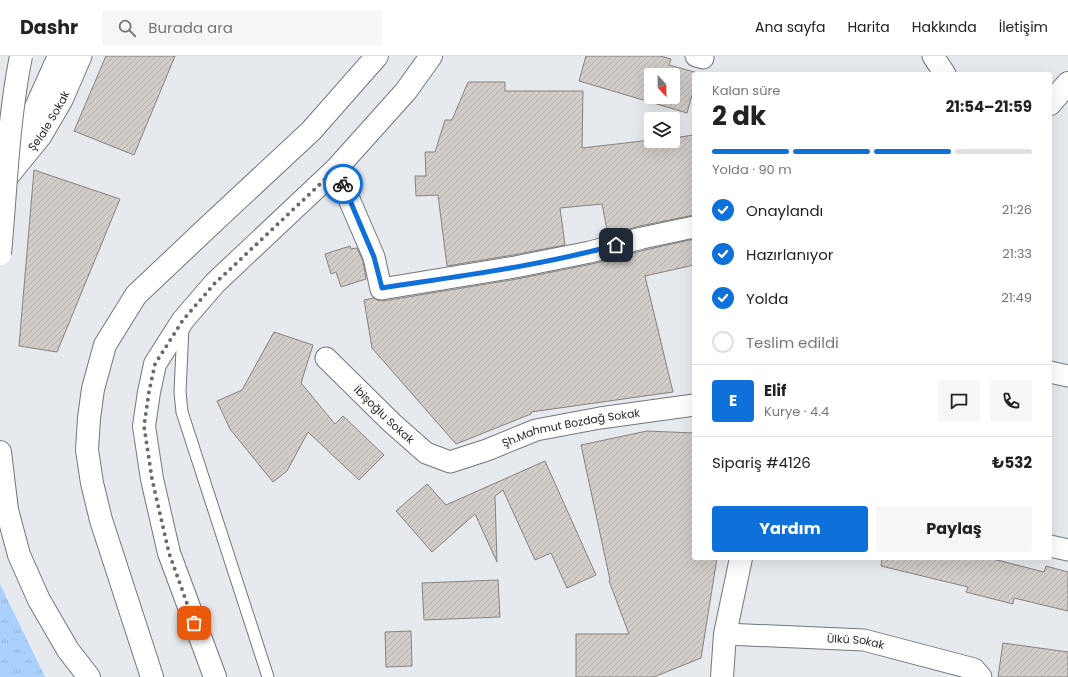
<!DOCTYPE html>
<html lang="tr">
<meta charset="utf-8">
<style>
:root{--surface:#fff;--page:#f6f6f6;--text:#222;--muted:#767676;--line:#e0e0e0;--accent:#0e70d9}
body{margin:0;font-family:Poppins,sans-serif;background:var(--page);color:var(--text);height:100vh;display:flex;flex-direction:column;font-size:15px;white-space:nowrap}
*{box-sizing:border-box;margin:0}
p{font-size:13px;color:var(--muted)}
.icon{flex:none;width:22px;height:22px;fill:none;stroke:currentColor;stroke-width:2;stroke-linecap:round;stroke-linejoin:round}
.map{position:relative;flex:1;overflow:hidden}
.side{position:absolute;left:692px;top:16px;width:360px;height:488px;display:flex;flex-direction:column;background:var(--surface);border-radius:4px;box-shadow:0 4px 16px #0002}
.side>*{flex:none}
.needle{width:26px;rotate:158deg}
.buttons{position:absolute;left:644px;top:12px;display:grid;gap:8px}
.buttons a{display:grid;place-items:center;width:36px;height:36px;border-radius:4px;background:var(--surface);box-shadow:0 4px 16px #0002;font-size:20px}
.pin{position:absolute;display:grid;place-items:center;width:34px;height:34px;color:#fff;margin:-17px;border-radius:8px;box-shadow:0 2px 6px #0006}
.courier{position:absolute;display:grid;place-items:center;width:40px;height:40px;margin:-20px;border:3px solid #0e70d9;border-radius:50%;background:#fff;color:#222;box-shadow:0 1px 5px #0007}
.headline em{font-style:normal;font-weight:700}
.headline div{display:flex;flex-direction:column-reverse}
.headline{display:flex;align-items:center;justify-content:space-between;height:68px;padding:0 20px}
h1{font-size:26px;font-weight:700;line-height:30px}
.bar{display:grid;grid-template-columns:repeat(4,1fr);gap:6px 4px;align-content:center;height:48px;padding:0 20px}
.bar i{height:5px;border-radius:3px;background:var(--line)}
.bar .active{background:var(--accent)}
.bar p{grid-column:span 4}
.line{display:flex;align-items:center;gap:10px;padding:0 20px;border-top:1px solid var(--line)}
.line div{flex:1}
.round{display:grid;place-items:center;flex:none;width:42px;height:42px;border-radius:4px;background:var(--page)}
ol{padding:0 20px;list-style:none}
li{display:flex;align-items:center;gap:12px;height:44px}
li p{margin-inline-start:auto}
li .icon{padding:4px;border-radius:50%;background:var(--accent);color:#fff;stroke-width:4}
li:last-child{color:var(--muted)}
li i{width:22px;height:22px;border:2px solid var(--line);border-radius:50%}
.action{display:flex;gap:8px;margin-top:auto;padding:8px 20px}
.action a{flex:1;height:46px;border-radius:4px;background:var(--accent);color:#fff;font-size:16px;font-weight:700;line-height:46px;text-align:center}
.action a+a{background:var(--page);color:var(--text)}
header{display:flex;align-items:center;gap:24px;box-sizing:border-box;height:56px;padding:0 20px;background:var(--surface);border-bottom:1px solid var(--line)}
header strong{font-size:19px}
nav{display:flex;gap:22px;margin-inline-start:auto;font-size:14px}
.search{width:280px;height:36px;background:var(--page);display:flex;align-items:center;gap:10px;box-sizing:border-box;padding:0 14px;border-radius:4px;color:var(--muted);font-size:15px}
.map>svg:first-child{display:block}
</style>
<header>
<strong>Dashr</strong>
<div class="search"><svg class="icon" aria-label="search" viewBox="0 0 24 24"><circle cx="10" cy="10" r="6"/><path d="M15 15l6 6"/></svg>Burada ara</div>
<nav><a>Ana sayfa</a><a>Harita</a><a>Hakkında</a><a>İletişim</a></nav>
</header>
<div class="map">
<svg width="1068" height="621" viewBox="0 0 1068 621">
<defs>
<pattern id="grass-tufts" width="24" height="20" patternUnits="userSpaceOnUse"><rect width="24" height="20" fill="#aad0fe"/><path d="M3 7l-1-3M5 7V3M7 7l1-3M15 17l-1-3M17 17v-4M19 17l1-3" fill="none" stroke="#92b3da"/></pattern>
<pattern id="building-hatch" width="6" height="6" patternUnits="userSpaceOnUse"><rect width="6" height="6" fill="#d3cdc9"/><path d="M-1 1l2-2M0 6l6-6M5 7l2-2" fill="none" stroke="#b5b0ad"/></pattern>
</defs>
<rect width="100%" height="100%" fill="#e6eaef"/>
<path fill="url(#grass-tufts)" d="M0 528 45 621H0Z"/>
<g fill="url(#building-hatch)" stroke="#87827e" fill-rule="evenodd">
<path d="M106 0H175L134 99 74 75Z"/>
<path d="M586 0H660L671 3 669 9 698 17 694 18V32L687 57 579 25ZM651 19H673V41H651Z"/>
<path d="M468 26H505V35H583L582 92 651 84 673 85V82L694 79V159L640 170 608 179 602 148 560 152 565 189 513 199 447 210 438 139 416 140 415 120H426L425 96H435L445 64H452Z"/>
<path d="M34 114 120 143 57 296 19 290Z"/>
<path d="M694 183V209L645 220 673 336 531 356V358L456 388 372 292 364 244 374 242 377 244 383 245 517 223 592 208 645 194Z"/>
<path d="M350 190 351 193 357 192 363 205 366 223 341 231 336 216 331 218 325 198Z"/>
<path d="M274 276 313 289 301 327 335 368 343 360 384 399 359 424 308 376 287 415 273 426 230 373 217 345 242 334Z"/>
<path d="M647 375 694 377V502H717L701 602 654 621H576V578H629L609 525 610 524 581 389Z"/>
<path d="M545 405 596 519 567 532 551 497 535 504 503 434 495 440 497 506 475 458 432 496 396 455 427 428 446 449Z"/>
<path d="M882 502H989L1044 516 1046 510 1068 516V555L1014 542 1013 548 966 536 968 531 881 510Z"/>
<path d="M498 524 500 561 424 564 422 527Z"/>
<path d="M411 575 412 610 386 611 385 576Z"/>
<path d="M1003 587 1068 596V621H998Z"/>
</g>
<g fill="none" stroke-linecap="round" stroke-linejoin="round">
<defs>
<path id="service" d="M183 271 180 336 182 356 268 621"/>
<g id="minor">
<path d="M696 0 703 2"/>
<path d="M933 0 945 18"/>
<path d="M336 113 374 201 381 233 515 211 590 196 642 182 694 171"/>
<path id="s1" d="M10 118 41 80 62 44 81 0"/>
<path id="s2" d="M326 302 392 367 426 397 450 406 487 394 536 374 600 362 694 349"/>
<path d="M1050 316 1068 320"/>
<path d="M1050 490 1068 494"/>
<path id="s3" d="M725 578 864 584 974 613 981 621"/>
</g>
<g id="tertiary">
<path d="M1050 48 1068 27"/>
<path d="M9 111 59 0"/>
<path d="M0 396 7 454 19 499 39 544 68 594 89 621"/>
<path d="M722 621 725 578 741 502"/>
</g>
<g id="secondary">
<path d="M152 621 101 464 92 427 87 394 89 362 93 333 105 289 136 239 209 170 311 75 377 0"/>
<path d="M215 621 169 497 152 423 144 370 149 336 155 308 183 264 215 227 336 113 406 35 431 0"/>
</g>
</defs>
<use href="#service" stroke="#73777c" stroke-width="13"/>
<use href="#minor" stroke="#73777c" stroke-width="23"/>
<use href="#tertiary" stroke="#73777c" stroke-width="24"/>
<use href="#secondary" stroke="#73777c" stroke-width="24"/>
<use href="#service" stroke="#fff" stroke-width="11"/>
<use href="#minor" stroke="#fff" stroke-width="21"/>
<use href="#tertiary" stroke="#fff" stroke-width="22"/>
<use href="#secondary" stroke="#fff" stroke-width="22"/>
<defs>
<path id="tertiary-bridge" d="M0 198C6 132 8 65 21 0"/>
</defs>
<use href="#tertiary-bridge" stroke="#73777c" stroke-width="24" stroke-linecap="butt"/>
<use href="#tertiary-bridge" stroke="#fff" stroke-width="22"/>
</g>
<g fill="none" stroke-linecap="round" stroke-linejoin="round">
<path stroke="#696c6f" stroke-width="4" stroke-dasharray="0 7.2" d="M194 567 169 497 152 423 144 370 149 336 155 308 183 264 215 227 225 218 336 113 343 128"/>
<path stroke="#0e70d9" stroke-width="5" d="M343 128 374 201 382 232C460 220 539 210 616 189"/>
</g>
<g text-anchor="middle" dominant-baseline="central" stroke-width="3.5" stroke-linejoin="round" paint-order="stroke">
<g font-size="11" fill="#26282a" stroke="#f3f8fd">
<text stroke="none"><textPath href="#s1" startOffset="66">Şelale Sokak</textPath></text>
<text stroke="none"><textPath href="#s2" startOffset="81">İbişoğlu Sokak</textPath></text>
<text stroke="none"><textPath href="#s2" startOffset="290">Şh.Mahmut Bozdağ Sokak</textPath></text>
<text stroke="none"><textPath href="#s3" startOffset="131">Ülkü Sokak</textPath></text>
</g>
</g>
</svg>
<div class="buttons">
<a><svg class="needle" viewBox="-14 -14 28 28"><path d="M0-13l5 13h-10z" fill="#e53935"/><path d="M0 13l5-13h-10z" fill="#767676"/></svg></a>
<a><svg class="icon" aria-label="layers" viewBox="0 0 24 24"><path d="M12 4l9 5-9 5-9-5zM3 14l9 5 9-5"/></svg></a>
</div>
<div class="pin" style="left:194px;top:567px;background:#ea580c"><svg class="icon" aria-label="bag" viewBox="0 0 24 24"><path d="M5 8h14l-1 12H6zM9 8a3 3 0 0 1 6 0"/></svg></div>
<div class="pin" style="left:616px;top:189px;background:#1f2937"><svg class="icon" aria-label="home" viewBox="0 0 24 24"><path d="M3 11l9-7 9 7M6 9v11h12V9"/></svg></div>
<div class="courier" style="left:343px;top:128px"><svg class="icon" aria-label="bike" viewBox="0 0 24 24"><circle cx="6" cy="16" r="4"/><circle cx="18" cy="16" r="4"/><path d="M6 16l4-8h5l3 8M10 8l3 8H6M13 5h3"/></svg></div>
<section class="side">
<div class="headline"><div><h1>2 dk</h1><p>Kalan süre</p></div><em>21:54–21:59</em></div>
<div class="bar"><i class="active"></i><i class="active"></i><i class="active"></i><i></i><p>Yolda · 90 m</p></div>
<ol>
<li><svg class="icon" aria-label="check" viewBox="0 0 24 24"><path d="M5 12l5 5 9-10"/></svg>Onaylandı<p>21:26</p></li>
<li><svg class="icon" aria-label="check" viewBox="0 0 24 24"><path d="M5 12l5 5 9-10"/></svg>Hazırlanıyor<p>21:33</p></li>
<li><svg class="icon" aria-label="check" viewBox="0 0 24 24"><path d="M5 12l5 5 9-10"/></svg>Yolda<p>21:49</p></li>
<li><i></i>Teslim edildi</li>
</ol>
<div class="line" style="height:72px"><b class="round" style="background:var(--accent);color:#fff">E</b><div><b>Elif</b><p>Kurye · 4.4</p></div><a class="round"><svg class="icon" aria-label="chat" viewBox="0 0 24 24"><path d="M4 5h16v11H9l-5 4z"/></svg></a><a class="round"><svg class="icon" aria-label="phone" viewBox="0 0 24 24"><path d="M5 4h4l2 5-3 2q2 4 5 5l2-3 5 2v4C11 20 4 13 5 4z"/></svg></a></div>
<div class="line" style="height:52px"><div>Sipariş #4126</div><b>₺532</b></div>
<div class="action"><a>Yardım</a><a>Paylaş</a></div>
</section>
</div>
